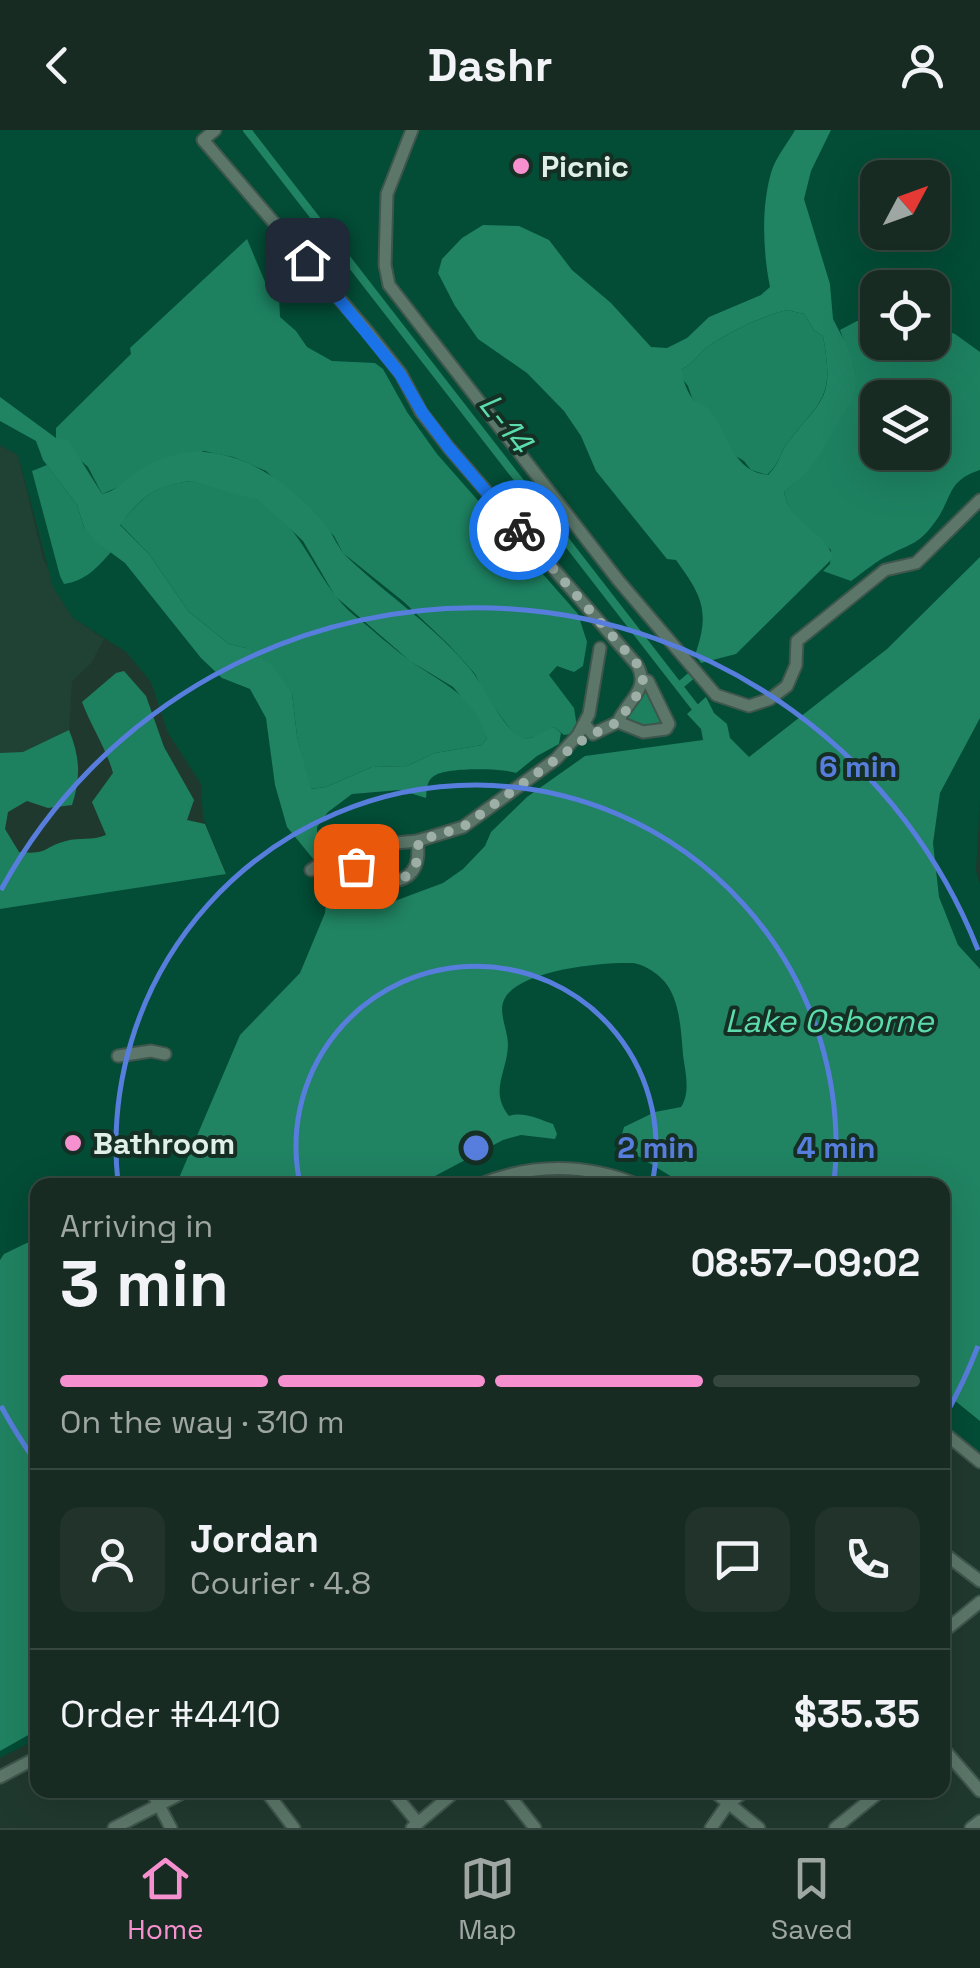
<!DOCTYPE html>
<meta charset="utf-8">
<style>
:root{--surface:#182b22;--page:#21332a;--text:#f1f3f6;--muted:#9fa7a5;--line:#364740;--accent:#f690cf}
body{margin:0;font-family:"Space Grotesk",sans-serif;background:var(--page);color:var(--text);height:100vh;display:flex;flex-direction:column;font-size:38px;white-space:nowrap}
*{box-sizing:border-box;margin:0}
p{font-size:32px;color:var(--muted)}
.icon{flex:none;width:55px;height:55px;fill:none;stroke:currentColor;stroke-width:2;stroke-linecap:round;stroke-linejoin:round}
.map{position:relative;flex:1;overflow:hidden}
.sheet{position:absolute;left:30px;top:1048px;width:920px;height:620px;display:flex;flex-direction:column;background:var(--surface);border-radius:20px;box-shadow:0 10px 40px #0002,0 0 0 2px var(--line)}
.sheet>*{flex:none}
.needle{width:65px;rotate:49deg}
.controls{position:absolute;left:860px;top:30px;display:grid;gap:20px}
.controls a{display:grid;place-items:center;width:90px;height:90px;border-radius:20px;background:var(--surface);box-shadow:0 10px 40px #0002,0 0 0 2px var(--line);font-size:50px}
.pin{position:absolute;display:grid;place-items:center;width:85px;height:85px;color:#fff;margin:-42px;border-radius:20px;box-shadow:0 5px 15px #0006}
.courier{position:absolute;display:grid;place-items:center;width:100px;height:100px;margin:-50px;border:8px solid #1a73e8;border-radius:50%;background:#fff;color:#222;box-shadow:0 2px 12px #0007}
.overview em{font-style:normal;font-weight:700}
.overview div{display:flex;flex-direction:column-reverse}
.overview{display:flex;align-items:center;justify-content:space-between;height:170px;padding:0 30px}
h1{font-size:65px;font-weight:700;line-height:75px}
.bar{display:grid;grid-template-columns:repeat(4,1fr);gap:15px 10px;align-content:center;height:120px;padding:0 30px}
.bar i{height:12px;border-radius:8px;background:var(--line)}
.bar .active{background:var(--accent)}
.bar p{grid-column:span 4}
.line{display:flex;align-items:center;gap:25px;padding:0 30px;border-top:2px solid var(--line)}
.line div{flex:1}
.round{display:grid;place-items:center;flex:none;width:105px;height:105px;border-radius:20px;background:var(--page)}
header{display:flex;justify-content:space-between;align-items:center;height:130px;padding:0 30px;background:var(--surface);font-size:45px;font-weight:700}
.tab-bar{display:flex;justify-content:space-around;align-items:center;height:140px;border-top:2px solid var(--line);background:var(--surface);font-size:28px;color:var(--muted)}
.tab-bar a{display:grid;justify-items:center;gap:5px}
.tab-bar .active{color:var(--accent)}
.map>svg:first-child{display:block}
</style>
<header><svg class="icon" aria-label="back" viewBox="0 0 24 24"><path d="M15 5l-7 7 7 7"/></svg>Dashr<svg class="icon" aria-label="person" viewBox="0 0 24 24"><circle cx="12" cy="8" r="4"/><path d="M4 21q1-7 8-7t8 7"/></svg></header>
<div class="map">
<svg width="980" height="1698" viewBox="0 0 980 1698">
<rect width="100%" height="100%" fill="#20392e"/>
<path fill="#204234" d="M0 315 18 325 43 429 73 488 104 509 91 533 72 551 69 600 23 623H0Z"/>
<path fill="#034c36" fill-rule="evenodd" d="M0 0H980V672L976 741 980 754V1327L943 1296 942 1055H643C594 1022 525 1037 473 1055H38L37 1609 0 1628V779L226 743 203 688 201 654 168 603 151 552 126 522 73 488 53 457 18 325 0 315ZM878 48H932V102H878ZM878 158H932V212H878ZM878 268H932V322H878Z"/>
<g fill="#1d8160" fill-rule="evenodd">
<path d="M247 109 268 159 279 165 280 187 296 201 307 217 332 231 375 233 383 239 407 282 437 324 578 484 587 512 583 536 574 542 557 536 549 545 574 578 577 597 571 604 564 605 554 597 536 607 522 609 513 603 486 566 475 544 449 515 404 472 343 423 334 406 266 341 233 327 204 321 102 364 88 337 56 308V298L131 224 130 218Z"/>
<path d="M787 180 804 184 814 200 823 206C834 267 824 267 788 312 779 324 781 332 767 345L751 340 744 331 734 325 692 268 688 256 680 246 682 239C693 234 697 226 706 218 725 204 764 185 787 180Z"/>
<path d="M857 191 877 192 878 212H932L933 196 955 204 980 222V340C946 351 953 368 935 392 919 414 912 413 891 424 877 430 864 442 851 451L823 441 830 434 831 420C813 404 788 386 784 362 822 330 838 290 856 245L840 200ZM878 268H932V322H878Z"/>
<path d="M47 335 77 375 84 397 111 422C97 438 85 451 64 454L60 446 32 341Z"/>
<path d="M191 351C212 356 238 360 257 370 306 397 315 453 355 486 373 500 390 516 408 529 437 551 481 568 487 608L482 615 435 623 407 636 372 637 326 657 310 659 297 606 292 563 246 518 229 514 189 482 149 424 120 394C144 366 152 356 191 351Z"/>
<path d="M124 541 146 566 164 617 194 670 187 690 205 694 226 744 0 779V623L23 622 69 600C80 627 81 647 72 675L48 678 27 671 8 682 5 699 19 722C50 725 42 717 66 711 80 707 92 711 106 705L92 672 113 643C107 620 91 596 82 572L116 543Z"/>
<path d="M646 555 664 595 653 599 629 592 626 587Z"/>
</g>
<g fill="#208362" fill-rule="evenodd">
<path d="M795 0H831L811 41 804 69 830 154 833 189 847 216 856 245 855 264 821 323 805 344 784 362C789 393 827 403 833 428L736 524 701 533 695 525C711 480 701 465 676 430L667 429 596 341 581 306 564 281 527 243 478 209 455 176 438 143 442 129 462 108 483 95 519 96 549 110 572 140 611 173 651 217 667 218 687 208 709 187 761 165 770 157C763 122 761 78 771 43 775 28 788 13 795 0ZM787 180 804 184 814 200 823 206C834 268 825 266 788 312 779 324 781 332 768 345 728 341 729 296 705 276 700 271 697 275 692 268 687 261 681 246 682 239 693 234 697 226 706 218 725 204 764 185 787 180Z"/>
<path d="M0 267 56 308 69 311 102 364C116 361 123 352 134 344 153 329 181 320 205 322 254 326 296 359 326 396 334 406 338 418 347 427 388 466 435 496 471 540 482 553 505 601 520 607 533 612 542 601 554 597L561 603 559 614 537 626 516 643C502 638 446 637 434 646 426 651 427 660 426 668L400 660 352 664 328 682 317 697 318 722 328 737 356 765 392 772 443 753 463 739 485 716 491 702 527 667 585 626 703 610 701 599 687 584 706 567 714 583 727 594 730 608 749 627 887 519 980 427V588L940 663 933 713 939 767 958 815 980 839V1291L943 1261 942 1055H685L625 1018 620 1011 624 997 655 982 681 977C691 962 685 941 683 925 681 901 680 869 664 851 657 843 642 833 631 833 603 832 517 840 504 870 498 883 508 900 508 915 507 943 489 961 509 986 523 981 539 989 553 994L557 1004 555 1009 521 1005 503 1010 418 1055H176L240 905 300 843 325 783 328 747 287 697 275 655 266 588 250 559 222 548 201 528 125 433 95 411 84 397 77 375 43 330 36 311 0 291ZM191 351 257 370 282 391 303 411 335 466 410 531 453 557 477 585 487 608 482 615 435 623 407 636 372 637 326 657 311 659 297 606 292 563 272 535 246 518 229 514 189 482 149 424 120 395C142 366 154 356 191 351Z"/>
<path d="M37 1108V1600L0 1621V1130L4 1124Z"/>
</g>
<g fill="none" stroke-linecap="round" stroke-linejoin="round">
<g stroke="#208362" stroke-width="8">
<path d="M247 0 701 585"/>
<path d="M679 556 691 546"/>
</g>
<defs>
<g id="minor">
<path d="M215 0 203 10 367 201 401 244 421 282 449 318 637 535C651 559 626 572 618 592"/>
<path d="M412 0 387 64 385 135 389 155 618 450 716 565 749 576 770 569 787 556 796 535 797 511 885 440 916 433 980 370"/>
<path d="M584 594 593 604 618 592 643 602 666 599 669 594 648 551 643 549"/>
<path d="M344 718C364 758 426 767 417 711"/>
<path d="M311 740 344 718 417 711 463 697 556 629 578 605 589 584 600 518"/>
<path d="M118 926 151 921 165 924"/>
<path d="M479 1055C531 1033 586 1033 638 1055"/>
<path d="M942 1301 980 1332"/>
<path d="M942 1422 980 1451"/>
<path d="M942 1503 980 1472"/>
<path d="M942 1617 980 1661"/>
<path d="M0 1647 38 1627"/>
<path d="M151 1660 171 1698"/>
<path d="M265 1660 294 1698"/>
<path d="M391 1660 418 1693"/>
<path d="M505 1660 535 1698"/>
<path d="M712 1660 759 1698"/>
<path d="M114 1698 188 1660"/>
<path d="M412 1698 457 1660"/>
<path d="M711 1698 727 1675 746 1660"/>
<path d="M835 1698 882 1660"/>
<path d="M971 1698 980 1691"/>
</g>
</defs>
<use href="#minor" stroke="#3f564d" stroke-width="15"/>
<use href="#minor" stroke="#5c776a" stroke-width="11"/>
</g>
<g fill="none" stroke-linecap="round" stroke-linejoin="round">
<path stroke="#9dafa7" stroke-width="10" stroke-dasharray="0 18" d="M356 736C384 761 423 755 418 711L463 697 587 607 618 592 640 561 643 549 638 535 519 400"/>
<path stroke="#1a73e8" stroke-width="12" d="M307 130 400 244 422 282 449 318 519 400"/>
</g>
<g fill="none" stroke="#587edd" stroke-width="5">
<path d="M300 1054A180 180 0 1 1 652 1054"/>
<path d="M118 1053A360 360 0 1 1 834 1053"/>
<path d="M978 1216A540 540 0 0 1 944 1288M36 1332A540 540 0 0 1 1 1276M1 760A540 540 0 0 1 978 820"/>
</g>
<g fill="#f690cf" stroke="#162f24" stroke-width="4">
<circle cx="521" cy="36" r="10"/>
<circle cx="73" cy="1013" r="10"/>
</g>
<g text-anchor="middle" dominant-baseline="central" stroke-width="8" stroke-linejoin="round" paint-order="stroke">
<g font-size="30" font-weight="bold" fill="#e0efe8" stroke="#162f24" text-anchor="start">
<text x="541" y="36">Picnic</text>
<text x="93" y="1013">Bathroom</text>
</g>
<g font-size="32" font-style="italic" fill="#5cdcac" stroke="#162f24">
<text transform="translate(506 293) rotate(52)">L-14</text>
<text x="829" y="891">Lake Osborne</text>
</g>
</g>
<circle cx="476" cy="1018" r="15" fill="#587edd" stroke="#162f24" stroke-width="5"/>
<g font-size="30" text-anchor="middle" font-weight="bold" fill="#587edd" stroke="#162f24" stroke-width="8" stroke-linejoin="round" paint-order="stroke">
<text x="858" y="647">6 min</text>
<text x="656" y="1028">2 min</text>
<text x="836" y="1028">4 min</text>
</g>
</svg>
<div class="controls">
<a><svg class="needle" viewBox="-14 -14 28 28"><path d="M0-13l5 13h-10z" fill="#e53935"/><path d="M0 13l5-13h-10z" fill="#9fa7a5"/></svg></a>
<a><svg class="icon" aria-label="locate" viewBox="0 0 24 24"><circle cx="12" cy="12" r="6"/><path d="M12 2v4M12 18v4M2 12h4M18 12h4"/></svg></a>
<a><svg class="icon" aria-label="layers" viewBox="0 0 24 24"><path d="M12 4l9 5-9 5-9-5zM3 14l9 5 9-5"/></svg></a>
</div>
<div class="pin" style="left:356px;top:736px;background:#ea580c"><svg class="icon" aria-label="bag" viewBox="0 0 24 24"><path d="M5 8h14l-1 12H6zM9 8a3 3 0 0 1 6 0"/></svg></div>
<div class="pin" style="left:307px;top:130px;background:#1f2937"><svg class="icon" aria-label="home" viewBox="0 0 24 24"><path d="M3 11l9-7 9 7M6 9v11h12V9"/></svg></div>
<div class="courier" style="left:519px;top:400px"><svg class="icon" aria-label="bike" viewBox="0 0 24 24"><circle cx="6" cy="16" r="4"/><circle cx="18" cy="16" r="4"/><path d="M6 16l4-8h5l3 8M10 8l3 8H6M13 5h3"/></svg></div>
<section class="sheet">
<div class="overview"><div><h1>3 min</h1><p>Arriving in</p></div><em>08:57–09:02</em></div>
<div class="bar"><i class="active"></i><i class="active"></i><i class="active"></i><i></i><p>On the way · 310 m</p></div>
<div class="line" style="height:180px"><a class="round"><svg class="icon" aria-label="person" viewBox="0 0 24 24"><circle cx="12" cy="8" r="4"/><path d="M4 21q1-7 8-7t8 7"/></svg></a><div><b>Jordan</b><p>Courier · 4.8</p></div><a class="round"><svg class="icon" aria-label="chat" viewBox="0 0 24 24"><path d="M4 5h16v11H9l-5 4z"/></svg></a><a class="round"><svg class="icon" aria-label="phone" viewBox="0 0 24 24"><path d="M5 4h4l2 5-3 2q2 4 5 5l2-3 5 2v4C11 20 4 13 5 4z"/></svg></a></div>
<div class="line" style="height:130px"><div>Order #4410</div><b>$35.35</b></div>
</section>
</div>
<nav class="tab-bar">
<a class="active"><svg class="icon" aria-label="home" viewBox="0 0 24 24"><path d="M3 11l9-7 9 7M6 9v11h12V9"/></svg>Home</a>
<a><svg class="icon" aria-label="map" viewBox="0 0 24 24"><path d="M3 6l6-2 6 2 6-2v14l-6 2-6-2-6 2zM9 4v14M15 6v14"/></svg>Map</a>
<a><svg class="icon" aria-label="saved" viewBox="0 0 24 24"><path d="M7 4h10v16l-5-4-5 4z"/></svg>Saved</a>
</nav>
